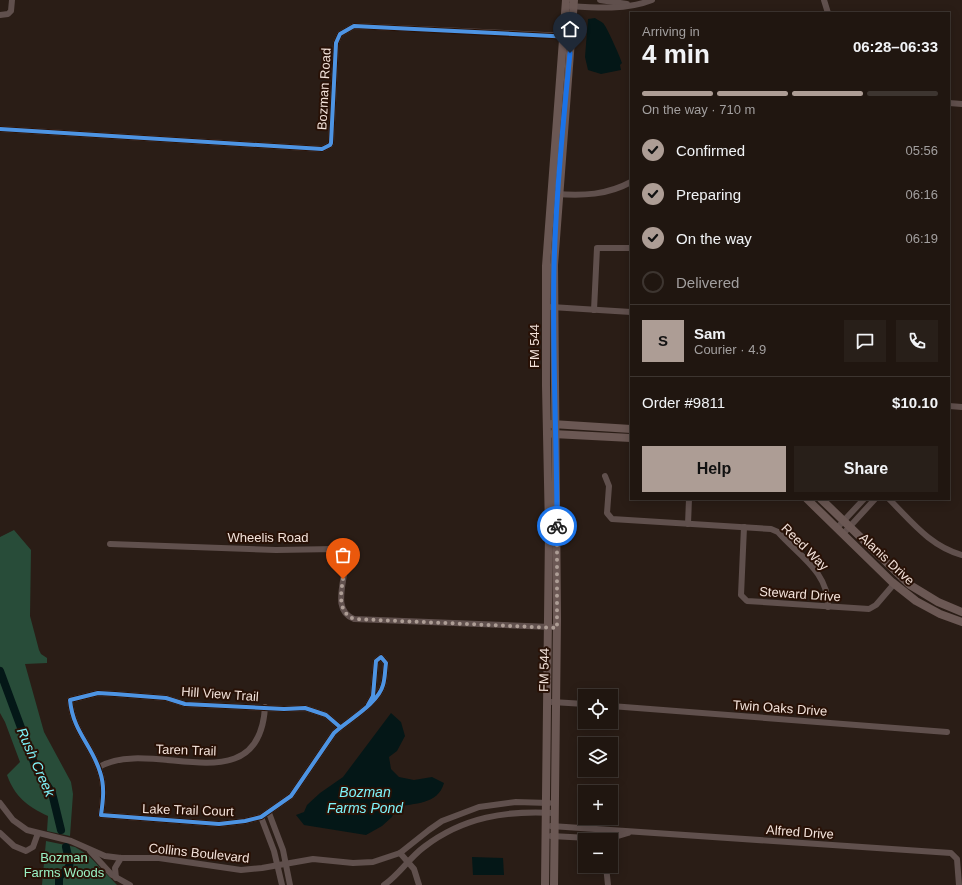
<!DOCTYPE html>
<meta charset="utf-8">
<style>
:root{--surface:#201610;--page:#281f19;--text:#f1f3f6;--muted:#a29f9f;--line:#3d3530;--accent:#ad9d95}
body{margin:0;font-family:Helvetica,sans-serif;background:var(--page);color:var(--text);height:100vh;display:flex;flex-direction:column;font-size:15px;white-space:nowrap}
*{box-sizing:border-box;margin:0}
p{font-size:13px;color:var(--muted)}
.icon{flex:none;width:22px;height:22px;fill:none;stroke:currentColor;stroke-width:2;stroke-linecap:round;stroke-linejoin:round}
.map{position:relative;flex:1;overflow:hidden}
.details{position:absolute;left:630px;top:12px;width:320px;height:488px;display:flex;flex-direction:column;background:var(--surface);border-radius:0px;box-shadow:0 2px 10px #0003,0 0 0 1px var(--line)}
.details>*{flex:none}
.controls{position:absolute;left:578px;top:689px;display:grid;gap:8px}
.controls a{display:grid;place-items:center;width:40px;height:40px;border-radius:0px;background:var(--surface);box-shadow:0 2px 10px #0003,0 0 0 1px var(--line);font-size:20px}
.pin{position:absolute;display:grid;place-items:center;width:34px;height:34px;color:#fff;margin:-41px -17px;border-radius:50% 50% 50% 0;rotate:-45deg;box-shadow:0 0 4px #0007}
.pin .icon{rotate:45deg}
.courier{position:absolute;display:grid;place-items:center;width:40px;height:40px;margin:-20px;border:3px solid #1a73e8;border-radius:50%;background:#fff;color:#222;box-shadow:0 1px 5px #0007}
.headline em{font-style:normal;font-weight:800}
.headline div{display:flex;flex-direction:column-reverse}
.headline{display:flex;align-items:center;justify-content:space-between;height:68px;padding:0 12px}
h1{font-size:26px;font-weight:800;line-height:30px}
.bar{display:grid;grid-template-columns:repeat(4,1fr);gap:6px 4px;align-content:center;height:48px;padding:0 12px}
.bar i{height:5px;border-radius:3px;background:var(--line)}
.bar .selected{background:var(--accent)}
.bar p{grid-column:span 4}
.line{display:flex;align-items:center;gap:10px;padding:0 12px;border-top:1px solid var(--line)}
.line div{flex:1}
.round{display:grid;place-items:center;flex:none;width:42px;height:42px;border-radius:0px;background:var(--page)}
ol{padding:0 12px;list-style:none}
li{display:flex;align-items:center;gap:12px;height:44px}
li p{margin-inline-start:auto}
li .icon{padding:4px;border-radius:50%;background:var(--accent);color:#111;stroke-width:4}
li:last-child{color:var(--muted)}
li i{width:22px;height:22px;border:2px solid var(--line);border-radius:50%}
.button{display:flex;gap:8px;margin-top:auto;padding:8px 12px}
.button a{flex:1;height:46px;border-radius:0px;background:var(--accent);color:#111;font-size:16px;font-weight:800;line-height:46px;text-align:center}
.button a+a{background:var(--page);color:var(--text)}
.map>svg:first-child{display:block}
</style>
<div class="map">
<svg width="962" height="885" viewBox="0 0 962 885">
<rect width="100%" height="100%" fill="#2a1d16"/>
<g fill="#284c39">
<path d="M14 530 31 550 30 616 39 650 41 654 47 658V663L25 664 44 732 71 782 73 794 70 836 47 831 48 816C27 806 15 797 7 775L20 762 5 722 0 713V537Z"/>
<path d="M46 841 75 847 88 855 117 885H42Z"/>
</g>
<g fill="#041717">
<path d="M595 18C597 20 601 21 603 23 606 25 621 59 622 63L620 65 621 70 601 74 588 70 585 57 588 19Z"/>
<path d="M391 713 401 722 405 736 397 751 389 757 391 769 399 777 414 780 432 777 444 783C438 805 414 803 396 807L392 817 382 826 366 835 304 825 296 815 304 812 307 805 320 793 343 777Z"/>
<path d="M472 857 503 858 504 875H473Z"/>
</g>
<g fill="none" stroke-linecap="round" stroke-linejoin="round">
<g stroke="#041717" stroke-width="8">
<path d="M0 671 36 768 52 793 61 830"/>
<path d="M59 885V877C74 863 70 867 66 847"/>
</g>
<g stroke="#60504d" stroke-width="6">
<path d="M600 0 627 4"/>
<path d="M824 0 828 13"/>
<path d="M570 6C597 8 627 10 652 0"/>
<path d="M0 15 8 14 11 11 12 0"/>
<path d="M949 103 962 104"/>
<path d="M0 129 322 149 330 145 331 143 336 43 340 34 354 26 566 36"/>
<path d="M556 194C583 196 607 195 631 182"/>
<path d="M551 307 631 312"/>
<path d="M594 310 597 248H631"/>
<path d="M949 406 962 407"/>
<path d="M605 476 609 486 607 513 612 519 771 529 778 532C798 555 829 572 828 607"/>
<path d="M889 499C912 522 930 546 962 555"/>
<path d="M688 524 689 499"/>
<path d="M744 527 741 595 747 601 869 609 876 605 894 584"/>
<path d="M837 528 864 499"/>
<path d="M843 534 875 499"/>
<path d="M110 544 276 550 335 549C361 559 323 607 354 619L551 627"/>
<path d="M552 702 585 704"/>
<path d="M611 706 947 732"/>
<path d="M340 727 326 715 305 708 284 709 185 704 166 698 115 694 98 693 70 700C73 732 92 745 100 772 105 786 103 801 101 815L219 824 245 821 261 817 291 796 334 733C348 720 378 704 383 685 385 679 385 670 386 663L381 657 376 661 373 696 368 705"/>
<path d="M99 767C152 736 259 806 265 707"/>
<path d="M0 803 13 820 27 830 71 841 105 856 121 858H159L241 870 262 868 313 859 353 863 373 862 400 853 429 830 442 821 479 807 516 802 549 803"/>
<path d="M269 813 283 850 290 885"/>
<path d="M261 817 274 851 282 885"/>
<path d="M551 826 951 853 957 859 959 885"/>
<path d="M0 833 14 846 26 851 33 847 38 833"/>
<path d="M551 836 608 839 628 833"/>
<path d="M90 851 112 875 130 885"/>
<path d="M400 853 414 869 419 885"/>
<path d="M606 866 608 885"/>
<path d="M116 878 115 868 121 858"/>
<path d="M384 885C399 875 409 858 424 847 463 817 507 810 555 813"/>
</g>
<g stroke="#6b5854" stroke-width="8">
<path d="M552 424 631 429"/>
<path d="M553 434 631 438"/>
<path d="M807 499 892 582 916 601 940 614 962 622"/>
<path d="M821 499 910 585 938 602 962 612"/>
<path d="M545 885 549 530 546 386V266L566 0"/>
<path d="M554 885 557 619 554 265 574 0"/>
</g>
<defs>
<g id="cycleway">
<path d="M0 129 322 149 330 145 331 143 336 43 340 34 354 26 572 37"/>
<path d="M340 727 326 715 305 708 284 709 185 704 166 698 115 694 98 693 70 700C73 732 92 745 100 772 105 786 103 801 101 815L219 824 245 821 261 817 291 796 334 733C348 720 378 704 383 685 385 679 385 670 386 663L381 657 376 661 373 696 368 705"/>
</g>
</defs>
<use href="#cycleway" stroke="#281106" stroke-width="6"/>
<use href="#cycleway" stroke="#4d94e3" stroke-width="4"/>
</g>
<g fill="none" stroke-linecap="round" stroke-linejoin="round">
<path stroke="#ad9d95" stroke-width="4" stroke-dasharray="0 7.2" d="M343 579C341 593 337 612 354 619L557 628V526"/>
<path stroke="#1a73e8" stroke-width="5" d="M557 526C557 440 552 353 554 267 556 195 563 124 570 53"/>
</g>
<g text-anchor="middle" dominant-baseline="central" stroke-width="4" stroke-linejoin="round" paint-order="stroke">
<g font-size="13" fill="#f3e2da" stroke="#281106">
<text transform="translate(324 89) rotate(-87)">Bozman Road</text>
<text transform="translate(534 346) rotate(-90)">FM 544</text>
<text x="268" y="537">Wheelis Road</text>
<text transform="translate(805 547) rotate(45)">Reed Way</text>
<text transform="translate(887 559) rotate(43)">Alanis Drive</text>
<text transform="translate(800 594) rotate(4)">Steward Drive</text>
<text transform="translate(544 670) rotate(-89)">FM 544</text>
<text transform="translate(220 694) rotate(4)">Hill View Trail</text>
<text transform="translate(780 708) rotate(4)">Twin Oaks Drive</text>
<text transform="translate(186 750) rotate(2)">Taren Trail</text>
<text transform="translate(188 810) rotate(2)">Lake Trail Court</text>
<text transform="translate(800 832) rotate(4)">Alfred Drive</text>
<text transform="translate(199 853) rotate(6)">Collins Boulevard</text>
</g>
<g font-size="13" fill="#99f2c5" stroke="#281106">
<text x="64" y="857">Bozman<tspan x="64" dy="15">Farms Woods</tspan></text>
</g>
<g font-size="14" font-style="italic" fill="#7ef3fa" stroke="#281106">
<text transform="translate(36 762) rotate(66)">Rush Creek</text>
<text x="365" y="792">Bozman<tspan x="365" dy="16">Farms Pond</tspan></text>
</g>
</g>
</svg>
<div class="controls">
<a><svg class="icon" aria-label="locate" viewBox="0 0 24 24"><circle cx="12" cy="12" r="6"/><path d="M12 2v4M12 18v4M2 12h4M18 12h4"/></svg></a>
<a><svg class="icon" aria-label="layers" viewBox="0 0 24 24"><path d="M12 4l9 5-9 5-9-5zM3 14l9 5 9-5"/></svg></a>
<a>+</a>
<a>−</a>
</div>
<div class="pin" style="left:343px;top:579px;background:#ea580c"><svg class="icon" aria-label="bag" viewBox="0 0 24 24"><path d="M5 8h14l-1 12H6zM9 8a3 3 0 0 1 6 0"/></svg></div>
<div class="pin" style="left:570px;top:53px;background:#1f2937"><svg class="icon" aria-label="home" viewBox="0 0 24 24"><path d="M3 11l9-7 9 7M6 9v11h12V9"/></svg></div>
<div class="courier" style="left:557px;top:526px"><svg class="icon" aria-label="bike" viewBox="0 0 24 24"><circle cx="6" cy="16" r="4"/><circle cx="18" cy="16" r="4"/><path d="M6 16l4-8h5l3 8M10 8l3 8H6M13 5h3"/></svg></div>
<section class="details">
<div class="headline"><div><h1>4 min</h1><p>Arriving in</p></div><em>06:28–06:33</em></div>
<div class="bar"><i class="selected"></i><i class="selected"></i><i class="selected"></i><i></i><p>On the way · 710 m</p></div>
<ol>
<li><svg class="icon" aria-label="check" viewBox="0 0 24 24"><path d="M5 12l5 5 9-10"/></svg>Confirmed<p>05:56</p></li>
<li><svg class="icon" aria-label="check" viewBox="0 0 24 24"><path d="M5 12l5 5 9-10"/></svg>Preparing<p>06:16</p></li>
<li><svg class="icon" aria-label="check" viewBox="0 0 24 24"><path d="M5 12l5 5 9-10"/></svg>On the way<p>06:19</p></li>
<li><i></i>Delivered</li>
</ol>
<div class="line" style="height:72px"><b class="round" style="background:var(--accent);color:#111">S</b><div><b>Sam</b><p>Courier · 4.9</p></div><a class="round"><svg class="icon" aria-label="chat" viewBox="0 0 24 24"><path d="M4 5h16v11H9l-5 4z"/></svg></a><a class="round"><svg class="icon" aria-label="phone" viewBox="0 0 24 24"><path d="M5 4h4l2 5-3 2q2 4 5 5l2-3 5 2v4C11 20 4 13 5 4z"/></svg></a></div>
<div class="line" style="height:52px"><div>Order #9811</div><b>$10.10</b></div>
<div class="button"><a>Help</a><a>Share</a></div>
</section>
</div>
